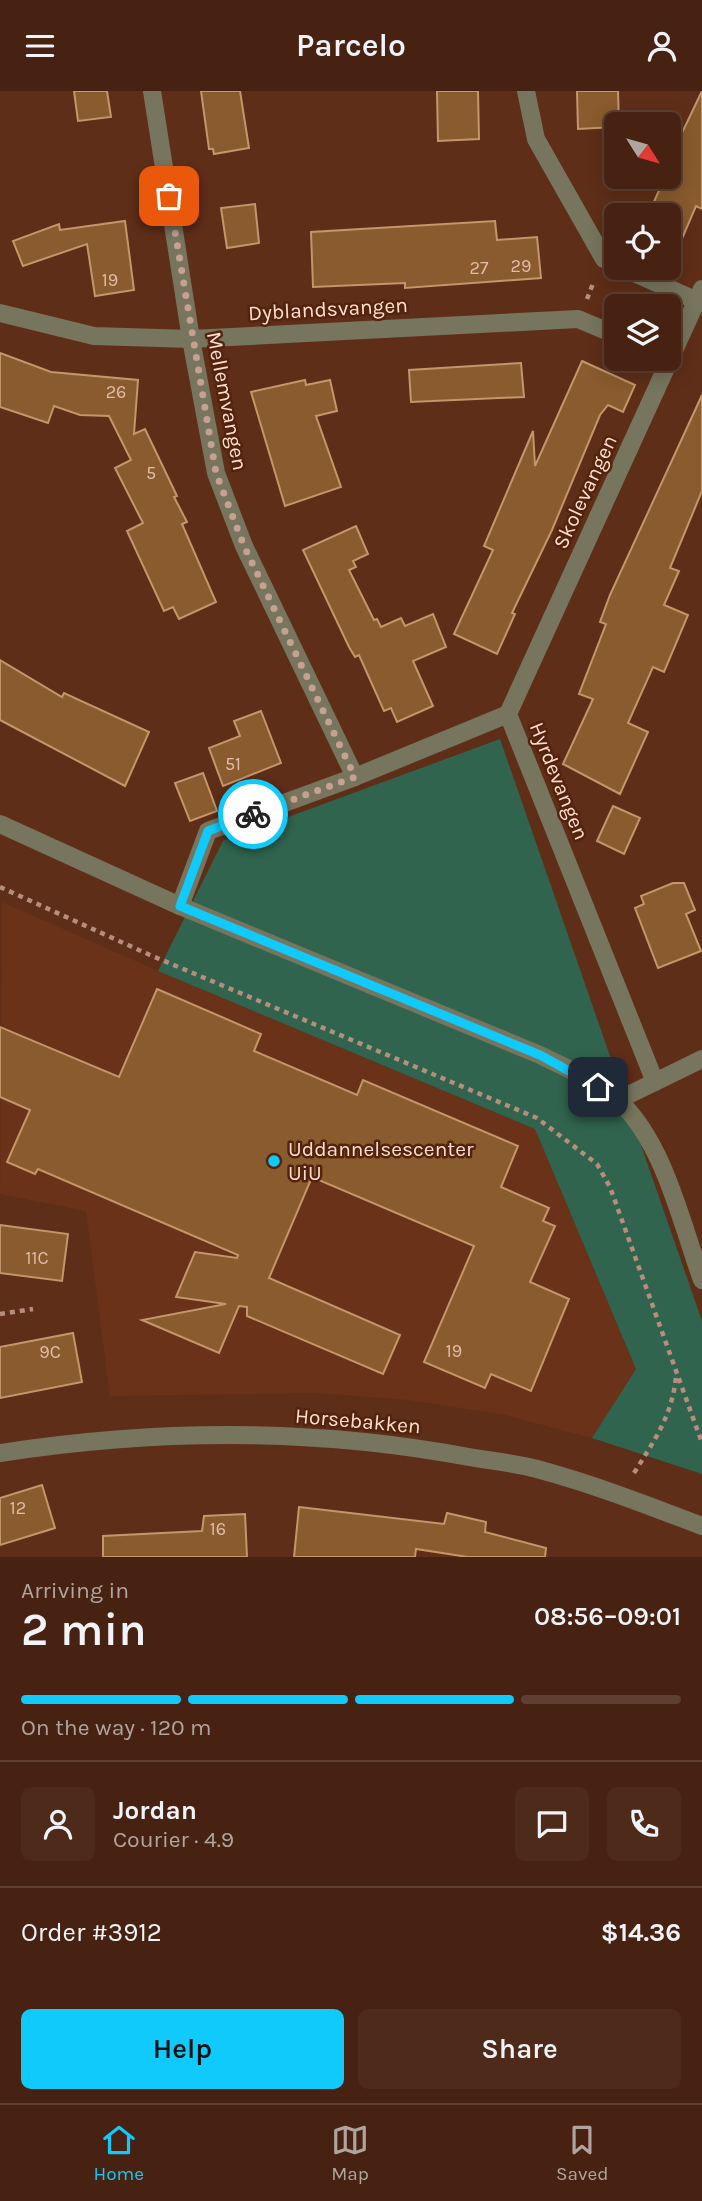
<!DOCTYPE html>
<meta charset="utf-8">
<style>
:root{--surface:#472212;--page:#4e2a1b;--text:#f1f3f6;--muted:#b0a49f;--line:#5f3f32;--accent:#0fcafa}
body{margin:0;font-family:Karla,sans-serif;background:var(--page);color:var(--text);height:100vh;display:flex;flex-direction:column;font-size:26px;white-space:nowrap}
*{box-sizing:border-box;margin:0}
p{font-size:23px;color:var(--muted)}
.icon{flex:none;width:38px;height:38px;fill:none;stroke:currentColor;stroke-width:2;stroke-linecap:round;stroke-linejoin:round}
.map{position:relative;height:1466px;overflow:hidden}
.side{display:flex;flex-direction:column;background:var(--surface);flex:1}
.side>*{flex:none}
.needle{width:46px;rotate:127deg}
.controls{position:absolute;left:604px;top:21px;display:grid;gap:14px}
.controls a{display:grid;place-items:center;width:77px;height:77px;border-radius:10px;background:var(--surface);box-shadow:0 4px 18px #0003,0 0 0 2px var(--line);font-size:35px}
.pin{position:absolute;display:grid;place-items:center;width:60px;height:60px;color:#fff;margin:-30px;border-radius:14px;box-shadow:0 4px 10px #0006}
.courier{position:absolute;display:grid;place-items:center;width:70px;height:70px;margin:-35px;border:5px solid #0fcafa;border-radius:50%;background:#fff;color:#222;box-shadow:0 2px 9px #0007}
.overview em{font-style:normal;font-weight:600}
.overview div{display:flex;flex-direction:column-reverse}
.overview{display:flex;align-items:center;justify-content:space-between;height:119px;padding:0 21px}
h1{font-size:46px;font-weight:600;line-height:52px}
.bar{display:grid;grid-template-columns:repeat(4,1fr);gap:10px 7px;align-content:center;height:84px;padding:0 21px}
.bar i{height:9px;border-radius:5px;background:var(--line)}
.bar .on{background:var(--accent)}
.bar p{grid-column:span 4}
.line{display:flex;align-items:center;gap:18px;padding:0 21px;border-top:2px solid var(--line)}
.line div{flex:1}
.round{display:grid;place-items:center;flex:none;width:74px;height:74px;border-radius:10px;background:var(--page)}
.primary-button{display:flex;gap:14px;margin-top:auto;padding:14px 21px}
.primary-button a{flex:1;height:80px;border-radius:10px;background:var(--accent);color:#111;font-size:28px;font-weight:600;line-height:80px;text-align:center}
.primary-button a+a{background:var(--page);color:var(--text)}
header{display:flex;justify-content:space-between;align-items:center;height:91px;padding:0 21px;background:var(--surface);font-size:32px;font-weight:600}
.tabs{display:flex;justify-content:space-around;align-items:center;height:98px;border-top:2px solid var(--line);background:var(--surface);font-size:19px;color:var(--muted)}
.tabs a{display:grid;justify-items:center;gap:4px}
.tabs .on{color:var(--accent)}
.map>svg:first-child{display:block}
</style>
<header><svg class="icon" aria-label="menu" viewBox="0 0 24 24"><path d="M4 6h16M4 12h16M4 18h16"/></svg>Parcelo<svg class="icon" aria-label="person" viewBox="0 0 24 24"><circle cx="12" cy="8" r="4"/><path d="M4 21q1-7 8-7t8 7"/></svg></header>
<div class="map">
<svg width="702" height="1466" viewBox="0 0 702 1466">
<rect width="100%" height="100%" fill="#5f2e18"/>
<path fill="#6a3218" d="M2 811 158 880 535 1038 636 1278 592 1347 501 1323 408 1309 317 1302 110 1305 86 1120 0 1103Z"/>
<path fill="#30644e" d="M500 648 702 1230V1383L592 1347 636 1278 535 1038 158 880 223 750Z"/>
<g fill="#895b2e" stroke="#c4966c" stroke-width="2">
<path d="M74 0H107L111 26 78 30Z"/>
<path d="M201 0H240L249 57 214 63 213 58H209Z"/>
<path d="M437 0H478L479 48 438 50Z"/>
<path d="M577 0H618L619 33 616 36 578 38Z"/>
<path d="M702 0V118L696 115 669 178 668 124H648L665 86H668V71Z"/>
<path d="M255 113 259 152 227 157 221 117Z"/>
<path d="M125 130 134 199 95 205 87 153 23 175 13 150 59 133 60 139Z"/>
<path d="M495 130 497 149 537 146 541 187 405 197V192L313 196 311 141Z"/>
<path d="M0 262 51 281 138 289 134 343 145 338 177 405 174 406 187 431 182 433 216 511 179 528 173 516 164 520 127 440 143 432 115 377 131 369 109 325 80 324 54 315 48 332 0 316Z"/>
<path d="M582 270 635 294 623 321 608 314 600 324 552 439 512 522 515 523 497 563 454 543 493 459 484 455 533 340 535 375Z"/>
<path d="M521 272 524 306 411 311 409 279Z"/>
<path d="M305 289 306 294 330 289 337 320 316 325 341 396 285 415 251 301Z"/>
<path d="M702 304V400L670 477 679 480 664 514 688 524 664 581 653 576 628 632 648 641 620 703 563 673 593 608 579 603 606 533 600 531 610 504Z"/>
<path d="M356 435 368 463 353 470 356 476 349 479 374 529 377 528 381 536 401 527 405 535 433 523 446 556 413 570 433 615 397 631 391 617 384 620 359 564 355 566 349 556 303 459Z"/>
<path d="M0 569 62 606 64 602 149 641 125 695 0 629Z"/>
<path d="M261 620 281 672 223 695 209 657 240 645 234 630Z"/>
<path d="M203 682 217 720 190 730 175 692Z"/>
<path d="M613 715 640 727 624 763 597 750Z"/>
<path d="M673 792H684L695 819 686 823 701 860 658 877 635 817 644 813 641 805Z"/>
<path d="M157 898 261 943 254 960 357 1004 363 989 518 1055 501 1096 549 1117 543 1130 555 1135 530 1191 569 1208 531 1300 491 1283 485 1297 424 1271 474 1155 312 1086 269 1187 400 1244 383 1283 247 1225V1216L239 1215 219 1262 142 1229 226 1213 176 1206 195 1161 237 1167 238 1164 38 1078 35 1083 7 1071 30 1019 0 1006V936L119 986Z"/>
<path d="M0 1134 68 1143 62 1190 0 1182Z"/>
<path d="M73 1242 82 1291 0 1307V1256Z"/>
<path d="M42 1394 55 1437 0 1454V1407Z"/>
<path d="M299 1416 444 1433 447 1422 486 1431 485 1441 546 1457 545 1466H468L416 1458 415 1466H294Z"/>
<path d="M245 1423 247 1466H103V1445L202 1440 204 1425Z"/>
</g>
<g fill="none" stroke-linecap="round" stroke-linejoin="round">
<g stroke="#b58e7d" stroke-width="4.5" stroke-dasharray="5 5" stroke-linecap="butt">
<path d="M587 208 594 190"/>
<path d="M0 796 150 864 537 1027 597 1073 610 1096 702 1352"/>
<path d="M0 1223 33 1218"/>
<path d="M634 1382C654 1350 672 1325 676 1286"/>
</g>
<g stroke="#77755d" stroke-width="18">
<path d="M152 0 191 248 216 382 244 455 355 686"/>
<path d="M526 0 536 48 604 168 616 174"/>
<path d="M623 177 702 212"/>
<path d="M0 222 94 245 191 248 578 228 616 244"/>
<path d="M508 623 702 198"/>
<path d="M0 733 180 815 540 964C566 977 597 990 619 1010 664 1052 681 1131 702 1189"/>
<path d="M180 815 208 740 355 686 508 623 655 991"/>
<path d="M618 1009 702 968"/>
<path d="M0 1362C155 1338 315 1337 469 1366 491 1370 515 1372 537 1378 593 1393 647 1414 702 1435"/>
</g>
</g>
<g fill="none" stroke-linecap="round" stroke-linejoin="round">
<path stroke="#c6a090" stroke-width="7" stroke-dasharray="0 12.6" d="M169 105 216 382 244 455 355 686 253 723"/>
<path stroke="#0fcafa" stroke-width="9" d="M253 723 208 740 180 815 540 964 598 996"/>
</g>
<circle fill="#0fcafa" stroke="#53230d" stroke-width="2.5" cx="274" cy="1070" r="7"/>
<g text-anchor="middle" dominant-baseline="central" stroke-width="5" stroke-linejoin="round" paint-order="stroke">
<g font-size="18" fill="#e0bda8">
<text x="521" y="175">29</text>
<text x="479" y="177">27</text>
<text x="110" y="189">19</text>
<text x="116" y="301">26</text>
<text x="151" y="382">5</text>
<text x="233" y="673">51</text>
<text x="37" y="1167">11C</text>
<text x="454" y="1260">19</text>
<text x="50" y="1261">9C</text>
<text x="18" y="1417">12</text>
<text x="218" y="1438">16</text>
</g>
<g font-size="21" fill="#fdded1" stroke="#53230d">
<text transform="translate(328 218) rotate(-3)">Dyblandsvangen</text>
<text transform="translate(227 310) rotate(79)">Mellemvangen</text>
<text transform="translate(585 401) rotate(-65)">Skolevangen</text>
<text transform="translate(559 690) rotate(68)">Hyrdevangen</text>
<text transform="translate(358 1330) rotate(5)">Horsebakken</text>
</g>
<g font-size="21" fill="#fdded1" stroke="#53230d" text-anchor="start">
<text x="288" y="1058">Uddannelsescenter<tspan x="288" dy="24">UiU</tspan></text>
</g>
</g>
</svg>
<div class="controls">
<a><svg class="needle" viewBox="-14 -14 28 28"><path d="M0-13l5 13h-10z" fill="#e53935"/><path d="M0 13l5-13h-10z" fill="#b0a49f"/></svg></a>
<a><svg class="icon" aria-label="locate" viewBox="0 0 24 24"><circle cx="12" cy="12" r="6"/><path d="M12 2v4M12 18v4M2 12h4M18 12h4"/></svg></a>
<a><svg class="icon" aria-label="layers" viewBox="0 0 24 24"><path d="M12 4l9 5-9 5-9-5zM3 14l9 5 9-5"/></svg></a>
</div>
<div class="pin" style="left:169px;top:105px;background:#ea580c"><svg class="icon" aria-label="bag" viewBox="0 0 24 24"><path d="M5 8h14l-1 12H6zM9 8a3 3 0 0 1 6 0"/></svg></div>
<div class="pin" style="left:598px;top:996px;background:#1f2937"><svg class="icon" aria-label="home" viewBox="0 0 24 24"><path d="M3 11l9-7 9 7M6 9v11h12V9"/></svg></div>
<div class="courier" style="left:253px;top:723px"><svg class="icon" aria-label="bike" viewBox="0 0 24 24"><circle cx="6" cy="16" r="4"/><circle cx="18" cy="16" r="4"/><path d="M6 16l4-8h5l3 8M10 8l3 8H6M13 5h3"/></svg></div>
</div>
<section class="side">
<div class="overview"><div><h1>2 min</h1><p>Arriving in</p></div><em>08:56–09:01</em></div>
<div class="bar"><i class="on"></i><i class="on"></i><i class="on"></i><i></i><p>On the way · 120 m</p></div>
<div class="line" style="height:126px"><a class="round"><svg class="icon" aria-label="person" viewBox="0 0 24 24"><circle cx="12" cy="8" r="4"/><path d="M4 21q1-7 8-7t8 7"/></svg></a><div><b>Jordan</b><p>Courier · 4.9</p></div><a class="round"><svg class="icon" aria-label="chat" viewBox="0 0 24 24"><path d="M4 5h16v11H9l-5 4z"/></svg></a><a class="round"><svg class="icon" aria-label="phone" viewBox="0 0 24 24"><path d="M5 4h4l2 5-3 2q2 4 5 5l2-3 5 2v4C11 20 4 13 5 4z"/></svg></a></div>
<div class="line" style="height:91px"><div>Order #3912</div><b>$14.36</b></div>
<div class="primary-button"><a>Help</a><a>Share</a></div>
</section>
<nav class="tabs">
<a class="on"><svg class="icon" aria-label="home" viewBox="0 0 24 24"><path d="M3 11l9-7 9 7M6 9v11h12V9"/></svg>Home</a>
<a><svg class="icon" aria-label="map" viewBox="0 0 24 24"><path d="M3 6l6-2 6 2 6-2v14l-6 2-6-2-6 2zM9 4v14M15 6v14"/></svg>Map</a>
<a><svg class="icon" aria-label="saved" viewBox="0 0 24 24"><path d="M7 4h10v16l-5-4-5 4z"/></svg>Saved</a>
</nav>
